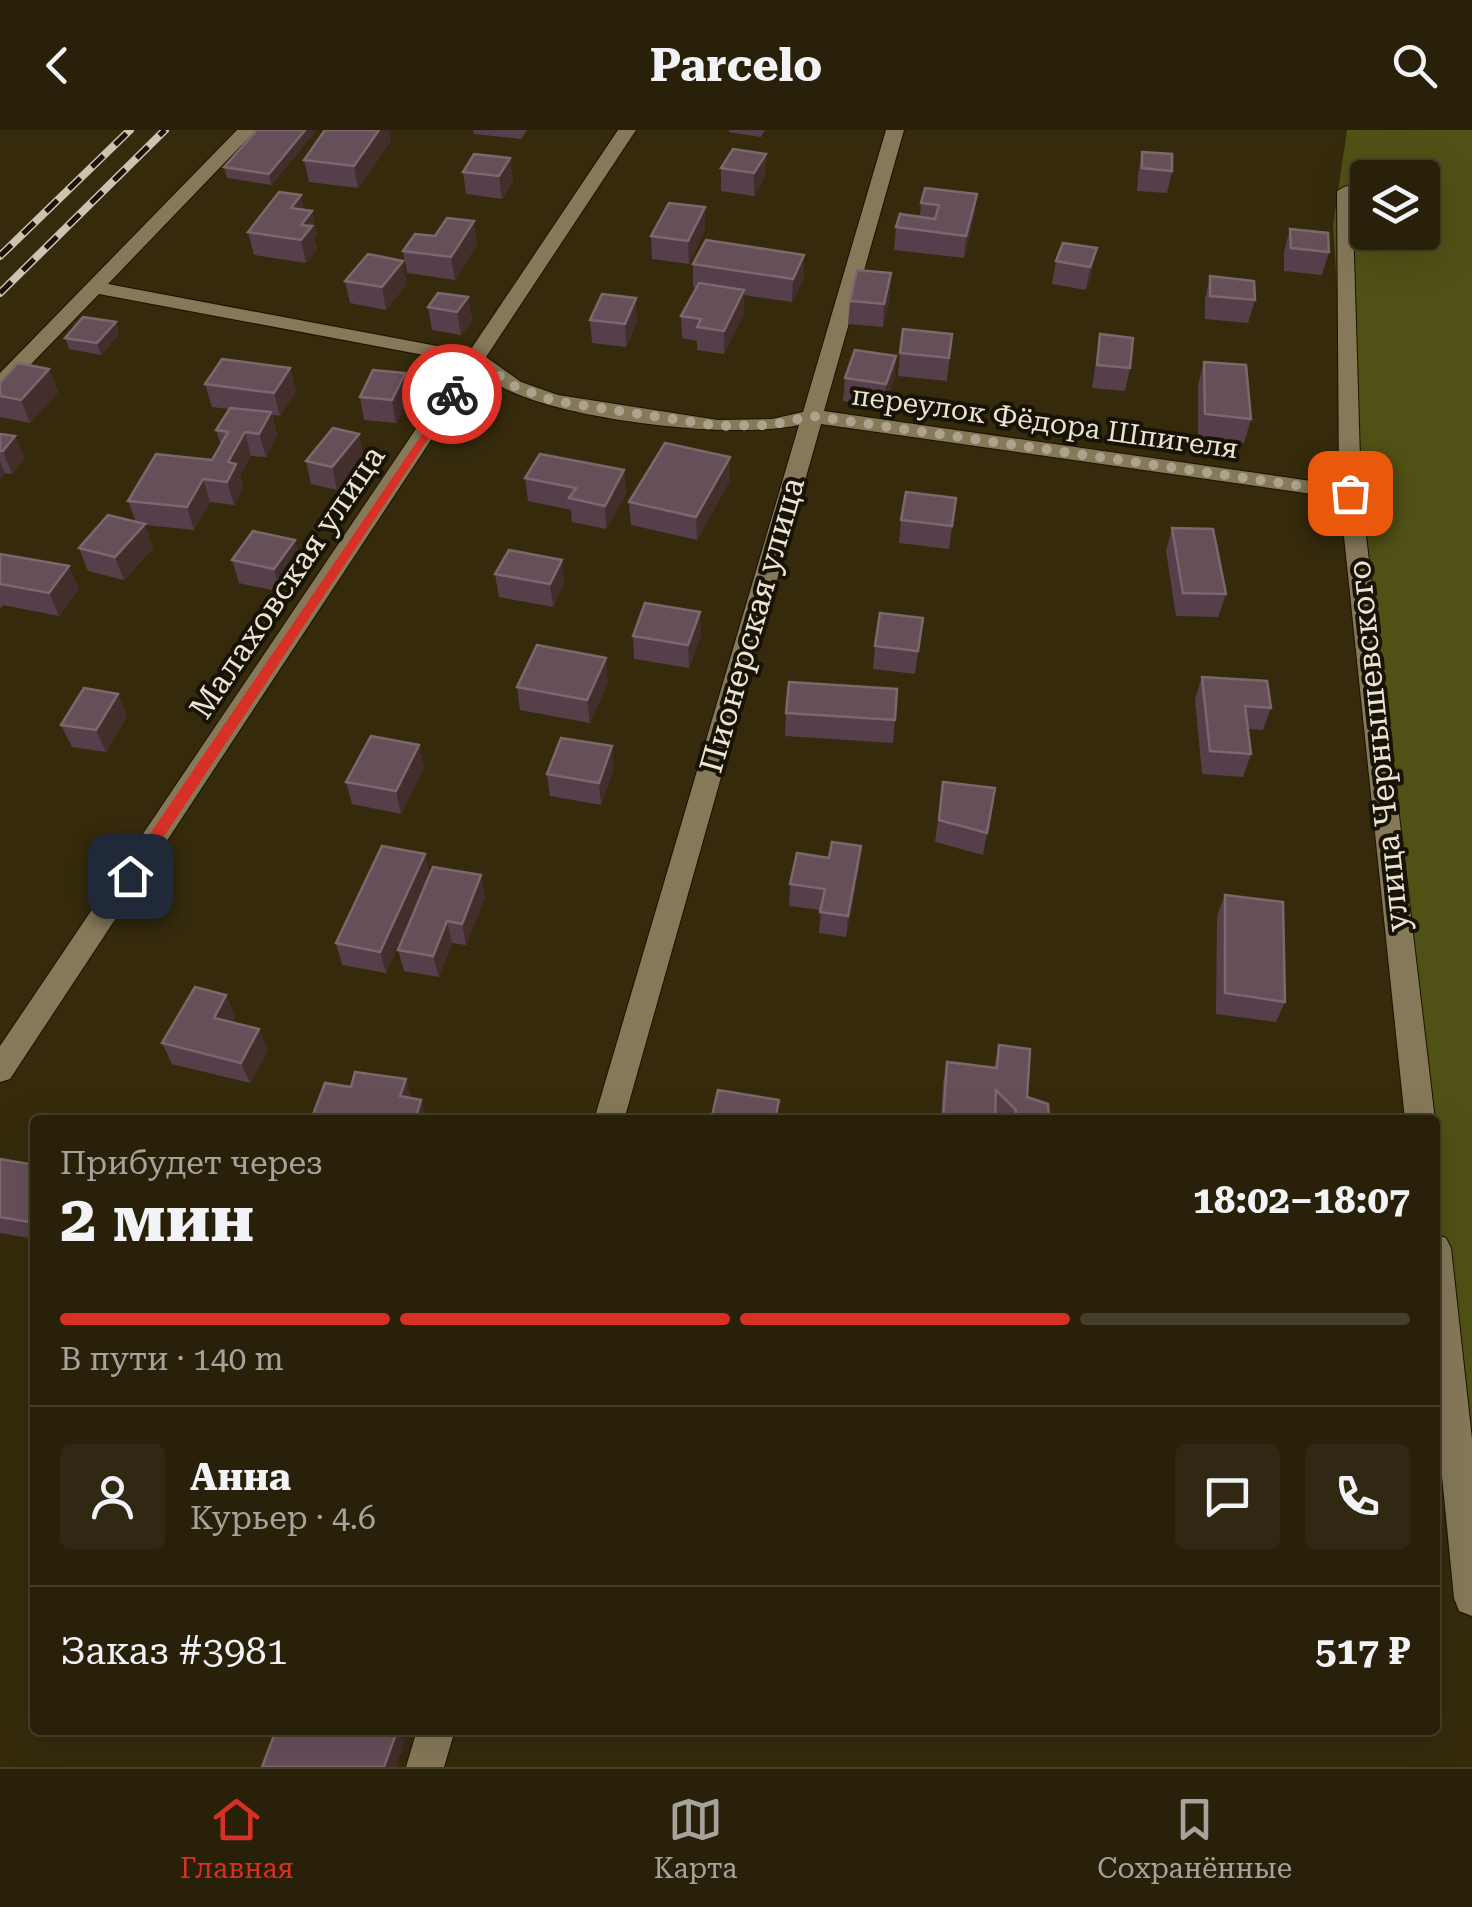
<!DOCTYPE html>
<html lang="ru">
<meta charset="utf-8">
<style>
:root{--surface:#282009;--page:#302812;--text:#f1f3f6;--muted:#a5a39c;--line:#443e2a;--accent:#d93025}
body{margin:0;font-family:"Roboto Serif",serif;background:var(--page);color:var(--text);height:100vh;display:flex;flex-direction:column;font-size:38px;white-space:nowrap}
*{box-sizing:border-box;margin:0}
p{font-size:32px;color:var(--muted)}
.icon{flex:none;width:55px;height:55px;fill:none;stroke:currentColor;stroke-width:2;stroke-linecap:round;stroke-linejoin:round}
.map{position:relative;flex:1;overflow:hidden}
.details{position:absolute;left:30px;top:985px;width:1410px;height:620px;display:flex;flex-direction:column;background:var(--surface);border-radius:10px;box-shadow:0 10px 40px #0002,0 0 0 2px var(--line)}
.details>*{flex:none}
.controls{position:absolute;left:1350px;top:30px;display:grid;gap:20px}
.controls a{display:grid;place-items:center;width:90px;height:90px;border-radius:10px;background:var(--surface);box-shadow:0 10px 40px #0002,0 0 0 2px var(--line);font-size:50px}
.pin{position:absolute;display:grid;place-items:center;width:85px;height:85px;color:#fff;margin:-42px;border-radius:20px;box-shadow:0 5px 15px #0006}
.courier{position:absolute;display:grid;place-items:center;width:100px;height:100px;margin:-50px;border:8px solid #d93025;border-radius:50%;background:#fff;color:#222;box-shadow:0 2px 12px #0007}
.overview em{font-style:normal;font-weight:700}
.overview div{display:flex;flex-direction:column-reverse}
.overview{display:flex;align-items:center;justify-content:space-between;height:170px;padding:0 30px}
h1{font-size:65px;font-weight:700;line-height:75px}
.bar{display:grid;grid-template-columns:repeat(4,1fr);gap:15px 10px;align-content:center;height:120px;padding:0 30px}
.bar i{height:12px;border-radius:8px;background:var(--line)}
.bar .on{background:var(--accent)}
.bar p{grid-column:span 4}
.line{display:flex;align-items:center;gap:25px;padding:0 30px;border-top:2px solid var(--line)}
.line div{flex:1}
.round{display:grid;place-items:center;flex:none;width:105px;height:105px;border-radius:10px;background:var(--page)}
header{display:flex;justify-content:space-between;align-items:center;height:130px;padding:0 30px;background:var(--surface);font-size:45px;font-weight:700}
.tabs{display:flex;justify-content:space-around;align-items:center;height:140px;border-top:2px solid var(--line);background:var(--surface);font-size:28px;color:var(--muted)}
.tabs a{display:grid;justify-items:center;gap:5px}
.tabs .on{color:var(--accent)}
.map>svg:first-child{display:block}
</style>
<header><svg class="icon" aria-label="back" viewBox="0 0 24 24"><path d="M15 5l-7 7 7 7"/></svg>Parcelo<svg class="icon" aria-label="search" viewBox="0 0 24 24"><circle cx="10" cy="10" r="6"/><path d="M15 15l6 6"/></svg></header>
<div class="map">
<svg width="1472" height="1637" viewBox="0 0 1472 1637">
<rect width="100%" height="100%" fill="#352a0c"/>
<path fill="#4f5115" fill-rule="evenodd" d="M1347 0H1472V1467L1435 1118V990L1350 363 1333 95ZM1368 48H1422V102H1368Z"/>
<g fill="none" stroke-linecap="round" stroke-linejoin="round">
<defs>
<g id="minor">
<path d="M237 0H256L108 154 469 222 618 0H636L486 227 521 252 558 265 718 290 772 289 803 282 886 0H904L824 281 1339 355 1337 61 1346 56 1352 57 1361 363 1435 990H1405L1340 368 821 294 624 990H594L799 295C732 310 572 290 510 261 498 256 488 247 477 240L10 949 0 952V916L461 232 99 164 7 259 0 261V243Z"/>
<path d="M1435 1104 1446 1108 1451 1118 1472 1309V1486L1459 1481 1454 1468 1435 1275Z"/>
<path d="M417 1600H455L444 1637H406Z"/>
</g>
</defs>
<use href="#minor" stroke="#1c1200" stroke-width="2"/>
<use href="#minor" fill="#86795a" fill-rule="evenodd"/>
<defs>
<g id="rail">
<path d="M0 126 130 0"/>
<path d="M0 163 165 0"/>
</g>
</defs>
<use href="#rail" stroke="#cbc4b1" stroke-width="8"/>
<use href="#rail" stroke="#181307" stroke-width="5" stroke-dasharray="16" stroke-linecap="butt"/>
</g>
<g fill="#573e4b">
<path d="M257 0H315V2L271 55 227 48 224 37Z"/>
<path d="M325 0H389L391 11 358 58 309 52 304 30Z"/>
<path d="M473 0H527L521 9 474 4Z"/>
<path d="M729 0H765L761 7 729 2Z"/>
<path d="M1142 22 1172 41 1167 63 1137 61 1138 44Z"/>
<path d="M766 24 765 46 754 66 721 61V38Z"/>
<path d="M510 28 513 51 502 69 466 64 463 42Z"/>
<path d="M977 64 974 87 964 128 894 120 896 97 920 87 921 73Z"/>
<path d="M705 77V100L689 134 652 129 651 106Z"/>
<path d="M304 80 317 104 314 107 317 119 306 133 254 125 248 102Z"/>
<path d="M1290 99 1329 122 1322 145 1284 141V122Z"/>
<path d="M477 114 455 150 407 143 403 121Z"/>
<path d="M1097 118 1092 141 1086 160 1052 154 1056 131Z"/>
<path d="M693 134 804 148 792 172 744 165V183L724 224 697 220V211L682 208 681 186 696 158 693 157Z"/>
<path d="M1210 146 1255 170 1248 193 1205 189V169Z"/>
<path d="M345 151 407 154 386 180 350 173Z"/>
<path d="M890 166 883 197 848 194 850 171Z"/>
<path d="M468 167 472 190 461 205 432 200 428 177Z"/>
<path d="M590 190 637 191 626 217 592 213Z"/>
<path d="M116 192 119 204 101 225 69 219 65 208Z"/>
<path d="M952 204 947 251 898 246 900 223Z"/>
<path d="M1100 204 1130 238 1125 261 1092 258Z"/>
<path d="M896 226 894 249 884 277 843 271 845 248Z"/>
<path d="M1204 232 1251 289 1244 313 1198 307V255Z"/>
<path d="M290 238 296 261 280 286 272 285 277 305 266 327 251 326 240 346 243 357 234 375 210 372 194 400 145 395 153 418 124 450 88 441 79 418 136 392 128 371 212 330 221 315 216 300 229 279 212 277 205 254Z"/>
<path d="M49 239 58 262 30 293 0 287V253Z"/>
<path d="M405 243 409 266 396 293 364 290 360 267Z"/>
<path d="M0 304 15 306 24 329 12 344 5 343 0 350Z"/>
<path d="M359 304 364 327 337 360 311 354 306 331Z"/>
<path d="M624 340 626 364 606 399 572 392 571 380 528 371 525 348Z"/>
<path d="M730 350 697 410 631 395 629 372Z"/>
<path d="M956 368 949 419 899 413 901 390Z"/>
<path d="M1172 398 1226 464 1218 487 1176 486 1166 421Z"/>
<path d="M295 410 301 433 281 462 239 453 232 430Z"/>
<path d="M0 424 79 459 59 486 3 475 0 479Z"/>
<path d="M495 444 564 453 553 477 499 467Z"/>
<path d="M923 488 915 544 873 539 875 516Z"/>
<path d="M701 505 689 538 634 529 633 506Z"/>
<path d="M1202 547 1271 578 1263 600 1248 599 1251 624 1243 647 1202 644 1195 569Z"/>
<path d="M608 551 590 593 520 580 517 557Z"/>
<path d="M786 583 895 590 893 613 785 606Z"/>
<path d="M127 586 106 622 72 617 61 595Z"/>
<path d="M424 637 401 684 352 674 346 652Z"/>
<path d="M614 638 601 675 550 666 547 644Z"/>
<path d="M943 652 995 658 983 725 935 712Z"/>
<path d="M829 728 859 738 846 807 819 803 821 780 789 776 790 754Z"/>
<path d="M429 745 485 767 466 815 452 813 439 847 404 841 398 820 419 770 386 843 342 835 336 813Z"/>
<path d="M1225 765 1285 872 1276 892 1216 884 1217 786Z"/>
<path d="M226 865 235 886 232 893 268 920 250 953 172 934 162 913Z"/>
<path d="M999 915 1027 967 1049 990H1001L995 984V990H941L943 952 947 932 994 937Z"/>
<path d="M0 1029 35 1035V1109L0 1103Z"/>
</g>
<g fill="#432e2c">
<path d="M305 0H315V2L271 55 269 44Z"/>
<path d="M379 0H389L391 11 358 58 354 36Z"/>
<path d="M766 24 765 46 754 66V43Z"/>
<path d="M510 28 513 51 502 69 499 46Z"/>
<path d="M977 64 974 87 964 128 966 106Z"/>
<path d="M301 65 306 88 291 78Z"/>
<path d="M705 77V100L689 134 688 111Z"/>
<path d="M312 81 317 104 314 107 317 119 306 133 301 110V95Z"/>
<path d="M474 91 477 114 455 150 451 127Z"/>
<path d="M1097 118 1092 141 1086 160 1090 137Z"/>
<path d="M804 125V148L792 172 793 149Z"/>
<path d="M403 131 407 154 386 180 382 157Z"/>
<path d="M891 143 890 166 883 197 884 174Z"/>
<path d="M744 160V183L724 224V201Z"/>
<path d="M468 167 472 190 461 205 457 182Z"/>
<path d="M636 168 637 191 626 217 625 194Z"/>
<path d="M116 192 119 204 101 225 97 213Z"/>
<path d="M896 226 894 249 884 277 886 254Z"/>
<path d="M290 238 296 261 280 286 274 263Z"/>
<path d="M49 239 58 262 30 293 21 270Z"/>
<path d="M405 243 409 266 396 293 392 270Z"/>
<path d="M271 282 277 305 266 327 259 304Z"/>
<path d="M245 302 251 326 240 346 243 357 234 375 227 352 228 332Z"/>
<path d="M359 304 364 327 337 360 332 337Z"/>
<path d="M15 306 24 329 12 344 3 321Z"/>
<path d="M730 327V350L697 410 696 387Z"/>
<path d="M0 331 5 343 0 350Z"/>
<path d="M624 340 626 364 606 399 605 376Z"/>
<path d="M203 349 210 372 194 400 187 377Z"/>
<path d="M145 394 153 418 124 450 115 427Z"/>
<path d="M295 410 301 433 281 462 274 439Z"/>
<path d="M562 430 564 453 553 477 550 454Z"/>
<path d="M69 436 79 459 59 486 49 463Z"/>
<path d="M700 482 701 505 689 538 688 515Z"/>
<path d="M606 528 608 551 590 593 587 570Z"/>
<path d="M118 564 127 586 106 622 96 600Z"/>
<path d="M419 615 424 637 401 684 396 661Z"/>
<path d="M612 616 614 638 601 675 599 653Z"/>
<path d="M861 716 859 738 846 807 848 786Z"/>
<path d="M425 724 430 746 386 843 380 822Z"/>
<path d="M481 745 485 767 466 815 462 794Z"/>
<path d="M447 791 452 813 439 847 433 826Z"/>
<path d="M226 865 235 886 223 909 214 888Z"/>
<path d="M259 899 268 920 250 953 241 933Z"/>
<path d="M406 949 412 969 400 966Z"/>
<path d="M421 970 427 990H415Z"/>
<path d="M397 1601 405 1611 396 1637H384Z"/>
</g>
<g fill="#674f5a" stroke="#7c676d" stroke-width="2.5">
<path d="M257 0H305L269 44 224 37Z"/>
<path d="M325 0H379L354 36 304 30Z"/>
<path d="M733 19 766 24 754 43 721 38Z"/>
<path d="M1142 22 1172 24V41L1142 38Z"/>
<path d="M474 24 510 28 499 46 463 42Z"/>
<path d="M925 58 977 64 966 106 896 97 900 84 935 89 939 75 921 73Z"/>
<path d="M279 62 301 65 291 78 312 81 301 95 312 96 301 110 248 102Z"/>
<path d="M669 73 705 77 688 111 651 106Z"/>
<path d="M447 88 474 91 451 127 403 121 415 104 435 106Z"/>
<path d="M1290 99 1328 103 1329 122 1291 118Z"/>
<path d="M706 110 804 125 793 149 693 134Z"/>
<path d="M1063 113 1097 118 1090 137 1056 131Z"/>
<path d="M368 124 403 131 382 157 345 151Z"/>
<path d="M857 140 891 143 884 174 850 171Z"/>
<path d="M1210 146 1254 151 1255 170 1210 166Z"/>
<path d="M699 153 744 160 724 201 697 197 701 189 681 186Z"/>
<path d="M438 163 468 167 457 182 428 177Z"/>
<path d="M602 164 636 168 625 194 590 190Z"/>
<path d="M83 187 116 192 97 213 65 208Z"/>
<path d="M903 199 952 204 949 228 900 223Z"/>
<path d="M1100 204 1133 208 1130 238 1097 235Z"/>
<path d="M855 220 896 226 886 254 845 248Z"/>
<path d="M222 229 290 238 274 263 205 254Z"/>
<path d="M1204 232 1246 235 1251 289 1205 284Z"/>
<path d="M18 233 49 239 21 270 0 266V253Z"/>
<path d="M373 240 405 243 392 270 360 267Z"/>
<path d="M230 278 271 282 259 304 245 302 228 332 236 334 227 352 203 349 187 377 128 371 156 324 212 330 228 302 216 300Z"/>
<path d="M333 298 359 304 332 337 306 331Z"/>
<path d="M0 304 15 306 3 321H0Z"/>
<path d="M665 313 730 327 696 387 629 372Z"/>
<path d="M540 324 624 340 605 376 569 368 576 358 525 348Z"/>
<path d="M906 362 956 368 952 396 901 390Z"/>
<path d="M108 385 145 394 115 427 79 418Z"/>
<path d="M1172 398 1213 399 1226 464 1183 463Z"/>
<path d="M253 401 295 410 274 439 232 430Z"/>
<path d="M509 420 562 430 550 454 495 444Z"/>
<path d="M0 424 69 436 49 463 0 454Z"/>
<path d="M645 473 700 482 688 515 633 506Z"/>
<path d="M880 483 923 488 918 521 875 516Z"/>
<path d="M537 515 606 528 587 570 517 557Z"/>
<path d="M1202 547 1267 551 1271 578 1245 576 1251 624 1210 621Z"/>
<path d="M789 552 897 559 895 590 786 583Z"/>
<path d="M84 558 118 564 96 600 61 595Z"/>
<path d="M371 606 419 615 396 661 346 652Z"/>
<path d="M561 608 612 616 599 653 547 644Z"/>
<path d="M943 652 995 658 987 703 939 690Z"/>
<path d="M832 712 861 716 848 786 820 782 825 759 790 754 797 723 829 728Z"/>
<path d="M382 716 425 724 380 822 336 813Z"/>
<path d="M433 737 481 745 462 794 447 791 433 826 398 820Z"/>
<path d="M1225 765 1283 772 1285 872 1225 863Z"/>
<path d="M195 857 226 865 214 888 259 899 241 933 162 913Z"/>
<path d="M999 915 1030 919 1027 967 1048 974 1049 990H1016V980L996 960 995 990H943L947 932 997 938Z"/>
<path d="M355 942 406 949 400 966 421 970 415 990H311L325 953 351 957Z"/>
<path d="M718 960 779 970 775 990H711Z"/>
<path d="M0 1029 35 1035V1093L0 1087Z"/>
<path d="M276 1600H395L397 1601 384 1637H262Z"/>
</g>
<path fill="#d93025" d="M452 260 458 264 135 750H124V742Z"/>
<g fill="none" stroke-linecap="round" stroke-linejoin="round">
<path stroke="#aba38e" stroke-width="10" stroke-dasharray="0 18" d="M452 264 475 229 514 256 554 271 718 296 772 295 812 286 1350 363"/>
</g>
<g text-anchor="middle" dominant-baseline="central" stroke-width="8" stroke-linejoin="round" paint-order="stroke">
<g font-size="28" fill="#ebe4d4" stroke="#181307">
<text transform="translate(1045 292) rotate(8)">переулок Фёдора Шпигеля</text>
</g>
<g font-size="32" fill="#ebe4d4" stroke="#181307">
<text transform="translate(287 452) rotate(-56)">Малаховская улица</text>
<text transform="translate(752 495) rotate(-74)">Пионерская улица</text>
<text transform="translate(1378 616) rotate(-96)">улица Чернышевского</text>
</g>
</g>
</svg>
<div class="controls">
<a><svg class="icon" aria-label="layers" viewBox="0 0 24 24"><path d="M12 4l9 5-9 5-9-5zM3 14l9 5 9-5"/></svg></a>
</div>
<div class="pin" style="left:1350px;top:363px;background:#ea580c"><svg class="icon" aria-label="bag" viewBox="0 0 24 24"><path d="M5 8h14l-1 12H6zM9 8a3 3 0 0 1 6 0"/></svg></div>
<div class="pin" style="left:130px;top:746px;background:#1f2937"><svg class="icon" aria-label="home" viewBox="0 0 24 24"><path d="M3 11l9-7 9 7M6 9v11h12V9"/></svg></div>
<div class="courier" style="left:452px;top:264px"><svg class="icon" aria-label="bike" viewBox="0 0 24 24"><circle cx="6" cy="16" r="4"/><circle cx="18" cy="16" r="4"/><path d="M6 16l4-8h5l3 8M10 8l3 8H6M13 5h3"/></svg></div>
<section class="details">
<div class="overview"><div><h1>2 мин</h1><p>Прибудет через</p></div><em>18:02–18:07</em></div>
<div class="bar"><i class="on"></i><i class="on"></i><i class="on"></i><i></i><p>В пути · 140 m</p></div>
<div class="line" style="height:180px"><a class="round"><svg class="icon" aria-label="person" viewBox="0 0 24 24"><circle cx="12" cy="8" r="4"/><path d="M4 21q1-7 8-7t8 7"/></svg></a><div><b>Анна</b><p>Курьер · 4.6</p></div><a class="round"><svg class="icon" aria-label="chat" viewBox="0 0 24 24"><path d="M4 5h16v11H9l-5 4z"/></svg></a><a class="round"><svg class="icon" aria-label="phone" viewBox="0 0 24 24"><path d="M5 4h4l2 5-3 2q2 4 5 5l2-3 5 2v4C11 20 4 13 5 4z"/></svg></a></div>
<div class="line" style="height:130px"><div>Заказ #3981</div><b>517 ₽</b></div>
</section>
</div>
<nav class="tabs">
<a class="on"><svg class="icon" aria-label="home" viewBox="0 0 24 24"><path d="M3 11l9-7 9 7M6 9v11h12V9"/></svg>Главная</a>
<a><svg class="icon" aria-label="map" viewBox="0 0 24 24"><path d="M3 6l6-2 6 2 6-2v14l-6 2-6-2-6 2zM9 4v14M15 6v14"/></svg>Карта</a>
<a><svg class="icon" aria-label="saved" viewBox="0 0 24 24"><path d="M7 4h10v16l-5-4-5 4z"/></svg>Сохранённые</a>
</nav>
